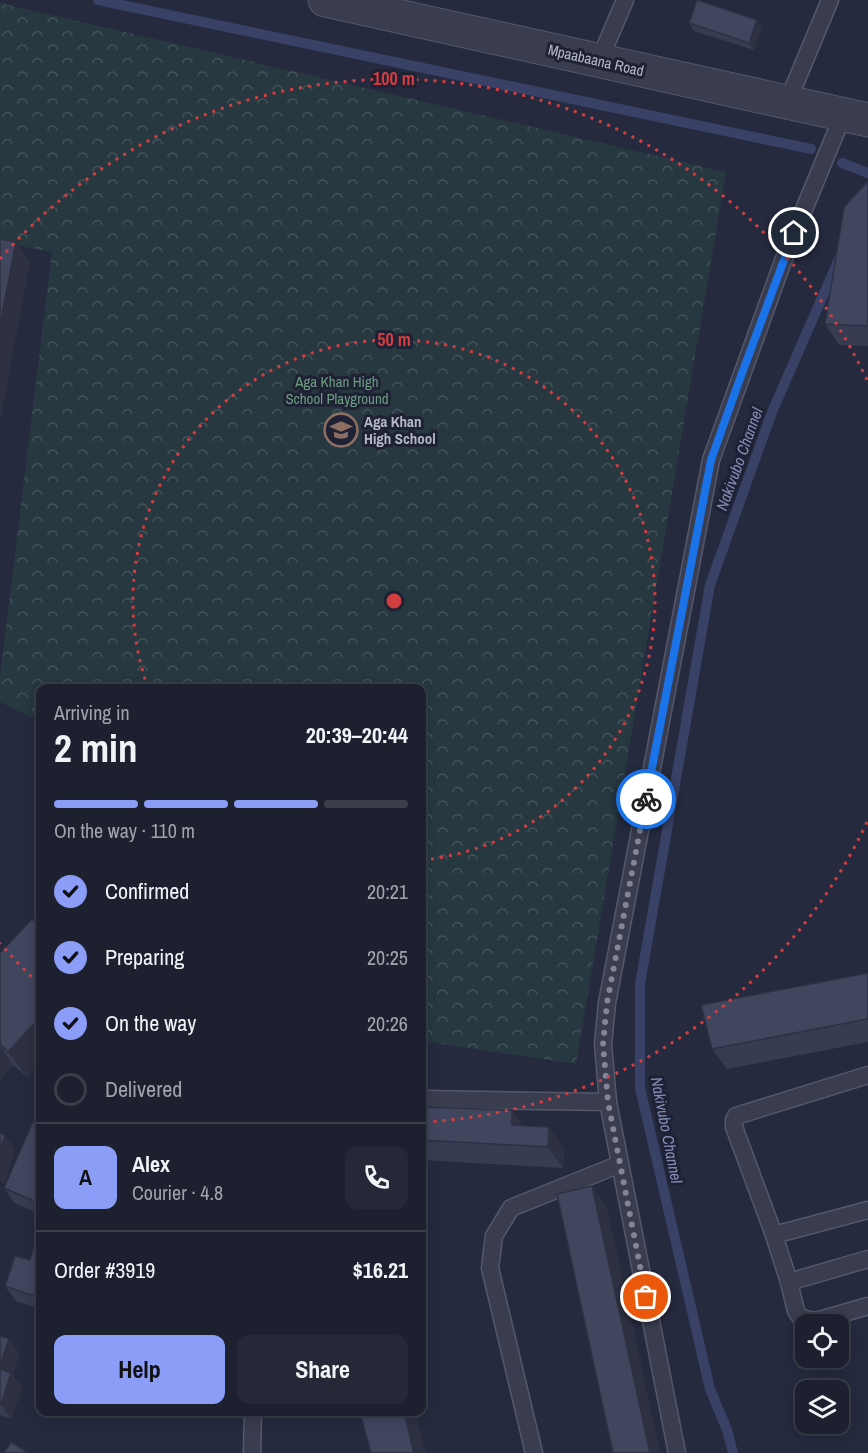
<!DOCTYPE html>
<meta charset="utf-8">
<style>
:root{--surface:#1c202f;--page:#252837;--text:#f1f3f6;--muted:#a0a3aa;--line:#3a3e4b;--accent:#8c9df8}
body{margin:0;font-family:"Archivo Narrow",sans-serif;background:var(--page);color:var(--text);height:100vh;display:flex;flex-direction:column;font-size:22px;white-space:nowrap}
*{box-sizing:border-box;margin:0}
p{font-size:20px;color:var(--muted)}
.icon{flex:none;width:33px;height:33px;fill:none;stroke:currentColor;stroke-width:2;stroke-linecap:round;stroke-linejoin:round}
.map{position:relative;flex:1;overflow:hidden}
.side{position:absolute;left:36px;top:684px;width:390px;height:732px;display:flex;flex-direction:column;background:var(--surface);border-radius:12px;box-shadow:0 3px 15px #0003,0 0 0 2px var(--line)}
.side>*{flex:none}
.tools{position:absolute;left:795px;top:1314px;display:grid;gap:12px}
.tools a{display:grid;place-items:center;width:54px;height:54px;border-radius:12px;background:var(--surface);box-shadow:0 3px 15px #0003,0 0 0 2px var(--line);font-size:30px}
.pin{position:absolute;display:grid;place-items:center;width:51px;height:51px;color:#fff;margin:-26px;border:3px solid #fff;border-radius:50%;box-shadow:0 2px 6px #0007}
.courier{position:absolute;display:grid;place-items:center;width:60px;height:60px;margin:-30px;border:4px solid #1a73e8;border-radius:50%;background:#fff;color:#222;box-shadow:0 2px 8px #0007}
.head em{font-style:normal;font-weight:700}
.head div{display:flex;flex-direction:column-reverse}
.head{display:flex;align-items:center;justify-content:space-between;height:102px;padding:0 18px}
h1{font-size:39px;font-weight:700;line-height:45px}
.bar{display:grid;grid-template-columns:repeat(4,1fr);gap:9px 6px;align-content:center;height:72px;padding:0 18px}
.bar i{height:8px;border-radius:4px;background:var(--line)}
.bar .on{background:var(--accent)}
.bar p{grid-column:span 4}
.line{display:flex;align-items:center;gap:15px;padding:0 18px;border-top:2px solid var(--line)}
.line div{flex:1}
.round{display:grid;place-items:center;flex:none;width:63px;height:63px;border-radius:12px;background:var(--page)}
ol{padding:0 18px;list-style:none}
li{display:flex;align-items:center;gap:18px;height:66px}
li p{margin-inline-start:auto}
li .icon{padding:6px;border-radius:50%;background:var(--accent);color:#111;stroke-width:4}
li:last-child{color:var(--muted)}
li i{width:33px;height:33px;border:3px solid var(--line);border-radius:50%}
.cta{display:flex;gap:12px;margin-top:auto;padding:12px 18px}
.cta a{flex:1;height:69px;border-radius:12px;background:var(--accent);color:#111;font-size:24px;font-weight:700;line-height:69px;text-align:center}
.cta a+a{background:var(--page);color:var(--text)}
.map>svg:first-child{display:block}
</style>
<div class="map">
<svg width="868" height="1453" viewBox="0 0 868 1453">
<defs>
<pattern id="park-crowns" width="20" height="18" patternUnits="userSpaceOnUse" patternTransform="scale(1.5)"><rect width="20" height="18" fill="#273840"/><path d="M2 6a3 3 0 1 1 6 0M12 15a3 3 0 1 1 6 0" fill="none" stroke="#44535a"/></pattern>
</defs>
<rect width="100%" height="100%" fill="#252a3f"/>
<path fill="url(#park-crowns)" d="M0 3 726 172 576 1064 422 1041V688H40V721L0 702V676L52 252 0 242Z"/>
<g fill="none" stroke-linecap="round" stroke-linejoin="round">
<g stroke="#394266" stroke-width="10">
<path d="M98 0 811 149"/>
<path d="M842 163 868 173"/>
<path d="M733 1453 727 1430 710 1389 640 1088V984L710 585 772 412 839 259"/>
</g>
<defs>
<g id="service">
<path d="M599 61 625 0"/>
<path d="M787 103 830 0"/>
<path d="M868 1075 736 1116 734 1120V1127L774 1235 789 1282 796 1311 801 1318 816 1321 868 1306"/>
<path d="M422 1099 608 1102"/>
<path d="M774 1235 868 1210"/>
<path d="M789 1282 868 1259"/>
<path d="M252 1453 253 1412"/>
<path d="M534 1453 490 1268 494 1236 511 1208 620 1164"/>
<path d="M677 1453 608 1102 603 1044 607 1003 711 460 786 253 843 115"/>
</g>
<path id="tertiary" d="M325 0 868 120"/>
</defs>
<use href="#service" stroke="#54586a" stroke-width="19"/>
<use href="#tertiary" stroke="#54586a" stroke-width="35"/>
<use href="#service" stroke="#393d4f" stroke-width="16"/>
<use href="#tertiary" stroke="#393d4f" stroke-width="33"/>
</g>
<g fill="#383c52">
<path d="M757 20 762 27 754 50 694 31 689 23Z"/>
<path d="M868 181V346L839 345 825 324Z"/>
<path d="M40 927V1062L27 1077 13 1065 0 1080V953Z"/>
<path d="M868 973V1042L727 1069 712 1049Z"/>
<path d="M422 1107 512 1110 523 1126 564 1148 563 1168 422 1160Z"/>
<path d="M40 1120V1214L14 1203 4 1188Z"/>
<path d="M40 1233V1309L16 1301 5 1286 30 1260Z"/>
<path d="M0 1336 9 1339 19 1354 12 1374 22 1388 11 1419 0 1415Z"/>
</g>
<g fill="#2e3142">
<path d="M757 20 762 27 754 50 749 43Z"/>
<path d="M16 242 30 263 0 423V325Z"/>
<path d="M40 1017V1062L27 1077 8 1052Z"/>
<path d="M0 1046 13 1065 0 1080Z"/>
<path d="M512 1110 527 1131 512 1125Z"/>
<path d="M549 1127 564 1148 563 1168 548 1147Z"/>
<path d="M5 1135 15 1149 4 1185 0 1180V1150Z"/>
<path d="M592 1186 607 1207 660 1453H650Z"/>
<path d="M9 1339 19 1354 12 1374 22 1388 11 1419 1 1404 0 1365Z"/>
<path d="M404 1412H415L426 1453H414Z"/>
</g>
<g fill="#41465f" stroke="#2e3142" stroke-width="1.5">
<path d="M697 0 757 20 749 43 689 23Z"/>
<path d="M868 181V326L825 324 844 207Z"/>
<path d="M0 239 16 242 0 325Z"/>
<path d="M32 919 40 927V1017L8 1052 0 1044V953Z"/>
<path d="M868 973V1019L712 1049 701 1005Z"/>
<path d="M422 1107 512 1110V1125L549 1127 548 1147 422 1140Z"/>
<path d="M35 1117 40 1120V1200L39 1203 4 1188Z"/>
<path d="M0 1133 5 1135 0 1150Z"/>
<path d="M592 1186 650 1453H613L557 1194Z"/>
<path d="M38 1232 40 1233V1298L5 1286 15 1256 30 1260Z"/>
<path d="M0 1336 9 1339 0 1365Z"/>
<path d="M0 1369 11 1373 1 1404H0Z"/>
<path d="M360 1412H404L414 1453H371Z"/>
<path d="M11 1442 28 1453H4Z"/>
</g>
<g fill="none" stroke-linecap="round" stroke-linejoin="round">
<path stroke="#838699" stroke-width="6" stroke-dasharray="0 10.8" d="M646 799 607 1003 603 1044 608 1102 646 1297"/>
<path stroke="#1a73e8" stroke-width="8" d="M646 799 711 460 738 384 794 233"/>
</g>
<g fill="none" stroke="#d13e40" stroke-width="3" stroke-dasharray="3 6">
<path d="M148 688A261 261 0 1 1 424 860"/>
<path d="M867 822A522 522 0 0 1 426 1122M38 983A522 522 0 0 1 0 943M0 259A522 522 0 0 1 867 380"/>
</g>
<defs>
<symbol id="school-ring" viewBox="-11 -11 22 22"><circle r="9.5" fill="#1e2234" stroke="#8d6e63" stroke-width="1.5"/><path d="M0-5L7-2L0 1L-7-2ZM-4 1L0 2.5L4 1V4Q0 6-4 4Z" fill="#8d6e63"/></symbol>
</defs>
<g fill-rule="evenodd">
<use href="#school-ring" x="322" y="411" width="38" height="38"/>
</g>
<g text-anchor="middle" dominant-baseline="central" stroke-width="6" stroke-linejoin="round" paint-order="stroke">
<g font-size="15" fill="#b5b8ca" stroke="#1e2234">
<text transform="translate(596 60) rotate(13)">Mpaabaana Road</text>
</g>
<g font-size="15" fill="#6c9b81" stroke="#1e2234">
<text x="337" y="381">Aga Khan High<tspan x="337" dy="17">School Playground</tspan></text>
</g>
<g font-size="15" font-weight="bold" fill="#b5b8ca" stroke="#1e2234" text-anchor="start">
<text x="364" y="421">Aga Khan<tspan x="364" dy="17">High School</tspan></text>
</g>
<g font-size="16" font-style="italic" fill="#848eb6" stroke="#1e2234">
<text transform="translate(739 459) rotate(-70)">Nakivubo Channel</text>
<text transform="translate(667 1130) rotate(79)">Nakivubo Channel</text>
</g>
</g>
<circle cx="394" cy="601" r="9" fill="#d13e40" stroke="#1e2234" stroke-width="3"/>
<g font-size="18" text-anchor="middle" font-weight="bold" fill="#d13e40" stroke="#1e2234" stroke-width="6" stroke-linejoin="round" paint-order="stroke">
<text x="394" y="85">100 m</text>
<text x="394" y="346">50 m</text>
</g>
</svg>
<div class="tools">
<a><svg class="icon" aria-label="locate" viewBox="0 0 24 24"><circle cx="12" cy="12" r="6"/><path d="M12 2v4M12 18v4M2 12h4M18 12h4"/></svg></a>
<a><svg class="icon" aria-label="layers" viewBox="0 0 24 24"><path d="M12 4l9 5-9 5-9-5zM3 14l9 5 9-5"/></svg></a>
</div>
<div class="pin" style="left:646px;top:1297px;background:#ea580c"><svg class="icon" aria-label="bag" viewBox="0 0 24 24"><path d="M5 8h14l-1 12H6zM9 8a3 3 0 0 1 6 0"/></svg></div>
<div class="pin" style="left:794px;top:233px;background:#1f2937"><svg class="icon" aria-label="home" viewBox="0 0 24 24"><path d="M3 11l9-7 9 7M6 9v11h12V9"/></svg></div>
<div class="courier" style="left:646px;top:799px"><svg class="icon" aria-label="bike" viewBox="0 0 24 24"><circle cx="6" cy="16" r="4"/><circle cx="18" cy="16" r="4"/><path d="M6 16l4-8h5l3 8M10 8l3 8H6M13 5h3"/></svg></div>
<section class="side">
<div class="head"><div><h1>2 min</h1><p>Arriving in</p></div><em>20:39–20:44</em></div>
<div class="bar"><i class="on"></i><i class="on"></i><i class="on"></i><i></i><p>On the way · 110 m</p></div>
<ol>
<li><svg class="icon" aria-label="check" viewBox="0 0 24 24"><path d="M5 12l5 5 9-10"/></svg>Confirmed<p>20:21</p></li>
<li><svg class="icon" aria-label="check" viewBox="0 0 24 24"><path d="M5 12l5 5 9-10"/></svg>Preparing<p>20:25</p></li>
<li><svg class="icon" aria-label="check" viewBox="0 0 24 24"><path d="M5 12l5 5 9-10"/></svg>On the way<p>20:26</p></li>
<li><i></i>Delivered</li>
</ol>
<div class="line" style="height:108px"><b class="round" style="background:var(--accent);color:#111">A</b><div><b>Alex</b><p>Courier · 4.8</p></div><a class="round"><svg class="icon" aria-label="phone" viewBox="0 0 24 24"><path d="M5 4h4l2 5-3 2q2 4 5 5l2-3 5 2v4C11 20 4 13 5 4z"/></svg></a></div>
<div class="line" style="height:78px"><div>Order #3919</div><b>$16.21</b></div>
<div class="cta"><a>Help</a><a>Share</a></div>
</section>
</div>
